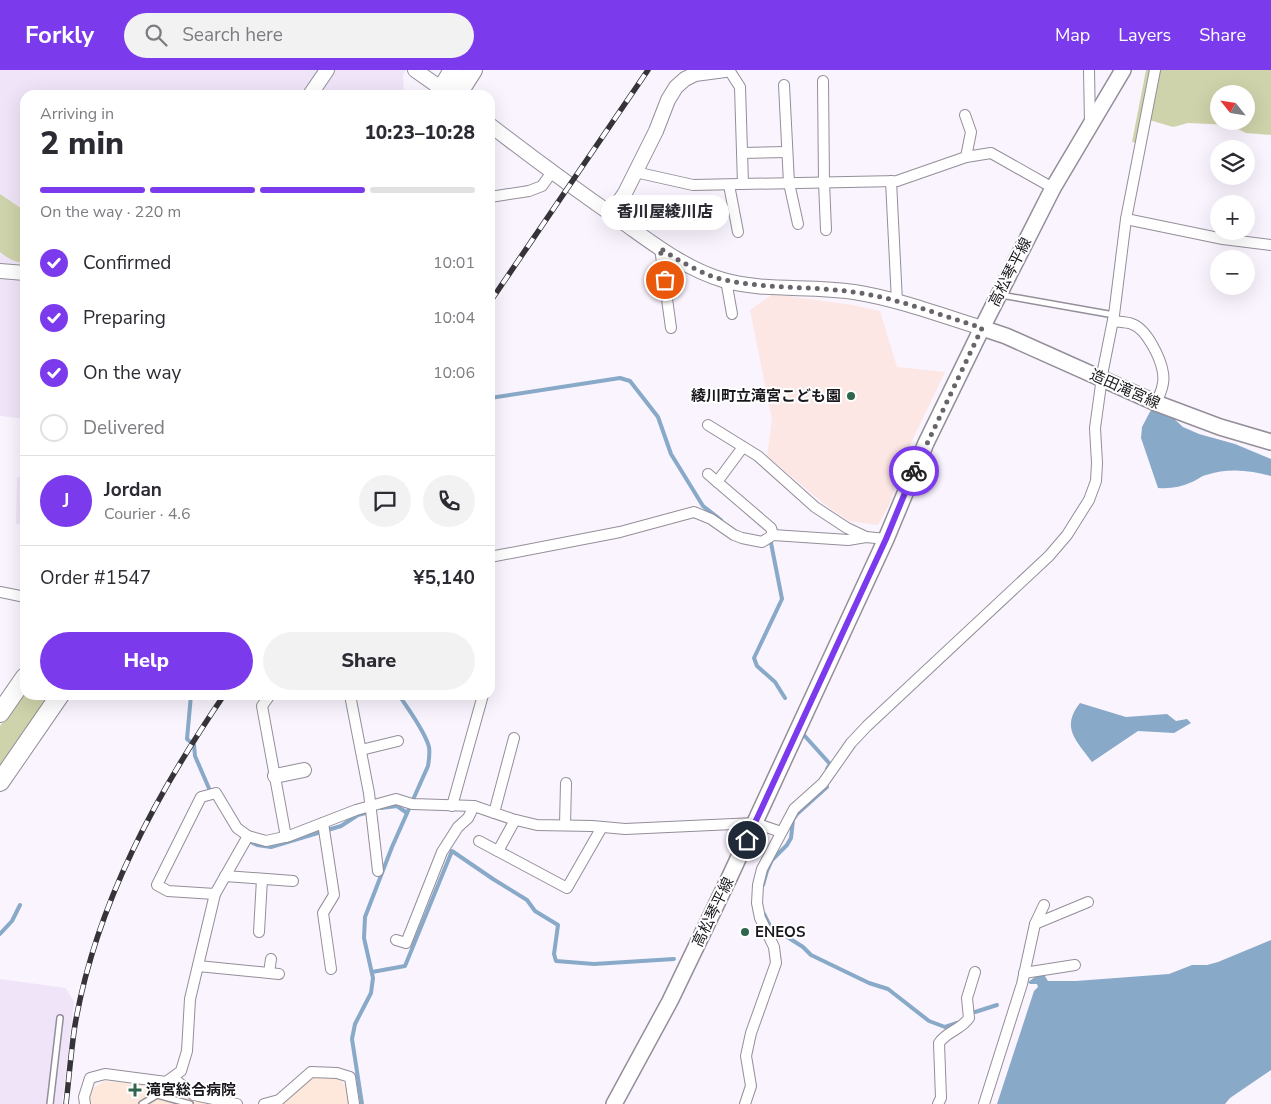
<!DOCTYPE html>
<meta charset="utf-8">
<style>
:root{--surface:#fff;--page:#f2f2f3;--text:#2b2b33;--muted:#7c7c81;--line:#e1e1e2;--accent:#7c3aed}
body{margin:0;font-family:"Nunito Sans","Noto Sans JP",sans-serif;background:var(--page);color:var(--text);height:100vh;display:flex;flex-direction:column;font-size:19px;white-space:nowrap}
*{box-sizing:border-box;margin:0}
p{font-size:16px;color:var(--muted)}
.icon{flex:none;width:28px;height:28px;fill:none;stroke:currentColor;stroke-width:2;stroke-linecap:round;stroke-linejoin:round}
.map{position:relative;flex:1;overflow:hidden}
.panel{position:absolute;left:20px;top:20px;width:475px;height:610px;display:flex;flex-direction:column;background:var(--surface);border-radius:15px;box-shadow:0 5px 20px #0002}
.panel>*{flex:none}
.needle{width:32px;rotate:300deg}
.controls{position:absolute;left:1210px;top:15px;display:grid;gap:10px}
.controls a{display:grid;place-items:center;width:45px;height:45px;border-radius:50%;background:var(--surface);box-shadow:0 5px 20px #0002;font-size:25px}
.pin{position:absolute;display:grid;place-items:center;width:42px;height:42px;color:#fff;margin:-21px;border:2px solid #fff;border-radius:50%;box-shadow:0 1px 5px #0007}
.courier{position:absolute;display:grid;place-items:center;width:50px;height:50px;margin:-25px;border:4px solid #7c3aed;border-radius:50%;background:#fff;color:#222;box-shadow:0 1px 6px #0007}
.bubble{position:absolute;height:35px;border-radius:18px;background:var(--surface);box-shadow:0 5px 20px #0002;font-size:16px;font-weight:800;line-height:35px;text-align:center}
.head em{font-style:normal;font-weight:800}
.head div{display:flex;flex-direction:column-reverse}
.head{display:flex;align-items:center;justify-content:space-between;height:85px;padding:0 20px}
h1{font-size:32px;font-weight:800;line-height:38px}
.bar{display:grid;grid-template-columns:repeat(4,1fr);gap:8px 5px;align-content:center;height:60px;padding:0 20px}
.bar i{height:6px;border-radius:4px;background:var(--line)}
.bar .on{background:var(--accent)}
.bar p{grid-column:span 4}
.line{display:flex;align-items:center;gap:12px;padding:0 20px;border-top:1px solid var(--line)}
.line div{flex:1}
.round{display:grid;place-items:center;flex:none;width:52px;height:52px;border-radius:26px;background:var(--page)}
ol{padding:0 20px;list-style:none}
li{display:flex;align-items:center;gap:15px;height:55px}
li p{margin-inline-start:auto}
li .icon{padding:5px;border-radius:50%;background:var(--accent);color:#fff;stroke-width:4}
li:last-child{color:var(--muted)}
li i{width:28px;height:28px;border:2px solid var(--line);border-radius:50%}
.button{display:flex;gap:10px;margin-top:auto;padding:10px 20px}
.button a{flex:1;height:58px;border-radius:30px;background:var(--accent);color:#fff;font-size:20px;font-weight:800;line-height:58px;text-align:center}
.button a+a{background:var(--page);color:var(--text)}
header{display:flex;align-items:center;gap:30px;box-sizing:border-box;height:70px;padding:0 25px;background:var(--accent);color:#fff}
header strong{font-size:24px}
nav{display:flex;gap:28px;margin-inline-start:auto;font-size:18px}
.search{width:350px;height:45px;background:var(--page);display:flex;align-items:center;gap:12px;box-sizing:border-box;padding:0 18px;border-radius:28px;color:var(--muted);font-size:19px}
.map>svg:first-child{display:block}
</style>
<header>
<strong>Forkly</strong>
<div class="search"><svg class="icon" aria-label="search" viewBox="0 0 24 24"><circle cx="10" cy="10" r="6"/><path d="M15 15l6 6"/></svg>Search here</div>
<nav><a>Map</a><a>Layers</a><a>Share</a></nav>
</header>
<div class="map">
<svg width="1271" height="1034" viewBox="0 0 1271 1034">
<rect width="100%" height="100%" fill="#faf4fe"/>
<g fill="#f0e5f8">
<path d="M0 0H406L403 5 404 25H25V349L0 346Z"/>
<path d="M17 407H25V453L16 454Z"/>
<path d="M0 909 66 918 74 932 62 1034H0Z"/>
</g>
<path fill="#fde7e4" d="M773 224 853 235 880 241 897 297 945 302 909 377 890 433 878 455 849 451 824 434 767 386 772 350 750 240Z"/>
<g fill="#fee7db">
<path d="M312 1006 339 1008 345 1016 349 1034H276Z"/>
<path d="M105 1011 169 1018 217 1034H89V1027L93 1018Z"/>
</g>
<g fill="#cfd3ab" fill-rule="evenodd">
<path d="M1146 0H1152L1137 73 1132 72Z"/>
<path d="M1157 0H1271V65L1246 63 1230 55 1188 53 1173 57 1146 49ZM1219 24H1246V51H1219Z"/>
<path d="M0 124 25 141V193C16 193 7 188 0 182Z"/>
<path d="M25 620V625H53L0 702V656Z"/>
</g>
<g fill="#88a9c7">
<path d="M1152 338 1171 346 1183 357 1199 364 1235 374 1271 389V406C1249 400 1228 398 1206 405 1201 406 1197 410 1192 412 1181 417 1170 419 1158 418L1141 368 1142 357Z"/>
<path d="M1080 633 1126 647 1167 644 1176 651 1187 649 1191 653 1174 663 1138 661 1092 692C1077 671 1060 658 1080 633Z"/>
<path d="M1271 870V1000L1230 1028 1225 1034H997L1034 921 1038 917 1037 914H1030L1028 912 1035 907 1043 903 1048 911H1076L1169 904 1192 895H1207L1218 892Z"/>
</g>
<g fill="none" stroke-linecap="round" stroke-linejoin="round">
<g stroke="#88a9c7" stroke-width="4">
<path d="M490 328 620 308 630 311 658 347 671 384 703 436 721 450"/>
<path d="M771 473 782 529 754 588 757 596 775 612 785 628"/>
<path d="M191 625 187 669 194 675 195 686 211 723"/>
<path d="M803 664 830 694 827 699"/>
<path d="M381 738 397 736 407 743"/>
<path d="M249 771 257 775 271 777 341 756 358 745 369 742"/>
<path d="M763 815 767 801 772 790 787 775 791 768 793 750 797 744 827 717 826 716"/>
<path d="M764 844 770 856 803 877 811 885 869 913 888 919 929 951 945 957 957 953"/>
<path d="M0 864 12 851 20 835"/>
<path d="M372 902 405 896 452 781 493 809 527 830 535 841 558 855 554 884 556 891 594 894 674 889"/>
<path d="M975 942 997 935"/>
<path d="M362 1034 352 969 355 954 371 923 373 908 364 868 365 847 392 777 428 696C429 690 430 683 429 677 425 661 408 639 399 625"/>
</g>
<defs>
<g id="service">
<path d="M1001 225 1114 245"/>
<path d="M50 1034 60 948"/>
<path d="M142 1034 157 1025 190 1034"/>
</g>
<g id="minor">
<path d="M729 0 740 17 743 114"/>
<path d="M1089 0 1090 54"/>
<path d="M823 11 824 112 826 160"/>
<path d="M784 15 789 113 798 154"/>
<path d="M965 45 971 62 966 87"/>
<path d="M742 83 787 82"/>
<path d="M635 102 693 115 897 111 966 87 991 83 1053 118"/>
<path d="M891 111 897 232"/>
<path d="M729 115 738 162"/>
<path d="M490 127 529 121 542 116 552 102"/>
<path d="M1126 149 1223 169 1271 175"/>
<path d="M660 178 671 258"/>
<path d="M726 210 732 244"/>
<path d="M1113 251C1119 252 1127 252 1132 254 1147 259 1161 289 1163 303 1165 314 1160 324 1156 333"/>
<path d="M708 355 758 386 815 437 847 458 866 467"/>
<path d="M708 404 771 458 773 465"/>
<path d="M717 412 743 377"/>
<path d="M490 487 620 462 694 442 711 449 734 465 742 468 762 472 773 465 848 470 866 467 886 469"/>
<path d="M0 522 25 527"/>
<path d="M270 625 262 636 286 767"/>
<path d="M350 625 369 723 378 801"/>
<path d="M361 680 398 671"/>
<path d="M452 736 483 625"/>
<path d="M494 743 514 668"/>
<path d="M323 753 334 825 323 843 331 899"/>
<path d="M565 755 566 713"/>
<path d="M479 771 567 818 602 757"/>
<path d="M498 781 515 750"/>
<path d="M225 806 293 811"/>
<path d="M215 824 168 821 157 815 201 727 216 723 237 758 248 766 266 771 289 766 356 740 396 729 412 734 474 736 512 749 537 755 592 756 625 759 755 753 781 762"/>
<path d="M1035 854 1088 832"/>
<path d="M259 862 262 809"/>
<path d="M396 870 406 873 442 782 458 757 468 748 474 736"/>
<path d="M198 896 279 904"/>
<path d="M269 903 271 889"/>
<path d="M1024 903 1075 895"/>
<path d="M173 1008 194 1025 237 1034"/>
<path d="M85 1034 84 1027 90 1008 105 1004 166 1012 181 1001 187 981 190 929 215 824 248 766"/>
<path d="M264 1034 279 1030 311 1002 337 1003 350 1007 354 1034"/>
<path d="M745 1034 751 1016 746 986 751 963 776 893 774 877 760 848 757 833 758 815 762 799 794 739 823 713 851 673 867 656 1049 486 1067 465 1077 449 1089 430 1096 411 1097 393 1095 358 1103 300 1114 245 1126 149 1155 0"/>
<path d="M938 1034 941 1028 939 973C947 961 961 960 969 948L967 928 975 902"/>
<path d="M984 1034 1022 914 1035 854 1044 835"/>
</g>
<g id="tertiary">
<path d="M415 0 449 24"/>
<path d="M310 25 327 0"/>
<path d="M490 55C534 89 579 122 624 153 655 175 686 199 723 210 765 222 811 215 854 222 898 229 940 245 982 258"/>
<path d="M613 145 616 136 625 123 656 61 668 30 676 17 685 9 695 4 725 0"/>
<path d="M0 201 25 203"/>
<path d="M275 706 304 700"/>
</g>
<g id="secondary">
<path d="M982 258 1006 266 1156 333 1220 357 1271 372"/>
<path d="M614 1034 670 931 731 804 886 469 926 373 982 258 1053 118 1123 0"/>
</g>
<g id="trunk">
<path d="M438 25 453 0"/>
<path d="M457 25 473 0"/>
<path d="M0 643 25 607"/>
<path d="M0 712 60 625"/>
</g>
</defs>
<use href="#service" stroke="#948e99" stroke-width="8"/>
<use href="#minor" stroke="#948e99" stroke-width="12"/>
<use href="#tertiary" stroke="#948e99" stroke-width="16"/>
<use href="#secondary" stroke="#948e99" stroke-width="18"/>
<use href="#trunk" stroke="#948e99" stroke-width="20"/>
<use href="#service" stroke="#fff" stroke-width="5"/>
<use href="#minor" stroke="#fff" stroke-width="10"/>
<use href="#tertiary" stroke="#fff" stroke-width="14"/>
<use href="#secondary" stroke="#fff" stroke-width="15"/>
<use href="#trunk" stroke="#fff" stroke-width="18"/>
<defs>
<g id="rail">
<path d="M490 232 648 0"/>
<path d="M66 1034C69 1008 71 981 75 955 96 834 156 725 224 625"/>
</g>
</defs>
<use href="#rail" stroke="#363439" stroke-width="5.5"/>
<use href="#rail" stroke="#fff" stroke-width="4" stroke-dasharray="11" stroke-linecap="butt"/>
</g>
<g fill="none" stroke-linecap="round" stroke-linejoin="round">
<path stroke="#68646a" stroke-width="5" stroke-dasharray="0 9" d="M665 210 660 178C677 190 705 206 725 210 767 219 811 216 854 222 897 228 940 245 982 258L914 401"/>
<path stroke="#7c3aed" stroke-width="6" d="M747 770 886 469 914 401"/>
</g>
<g fill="#30664d" stroke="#fff" stroke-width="2">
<circle cx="851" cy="326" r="5"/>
<circle cx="745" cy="862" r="5"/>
<path d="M132.5 1012.5h5v5h5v5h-5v5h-5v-5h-5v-5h5z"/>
</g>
<g text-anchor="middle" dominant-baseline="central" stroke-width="4" stroke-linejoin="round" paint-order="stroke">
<g font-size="15" fill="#19171b" stroke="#fff">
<text transform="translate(1010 202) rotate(-63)">高松琴平線</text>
<text transform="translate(1125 319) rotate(24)">造田滝宮線</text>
<text transform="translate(713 842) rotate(-64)">高松琴平線</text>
</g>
<g font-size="15" font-weight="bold" fill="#19171b" stroke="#fff" text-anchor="start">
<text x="841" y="326" text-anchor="end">綾川町立滝宮こども園</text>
<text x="755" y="862">ENEOS</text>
<text x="146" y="1020">滝宮総合病院</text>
</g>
</g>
</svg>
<div class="controls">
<a><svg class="needle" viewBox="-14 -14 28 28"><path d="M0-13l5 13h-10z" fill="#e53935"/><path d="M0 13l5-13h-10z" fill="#7c7c81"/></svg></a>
<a><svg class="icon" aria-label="layers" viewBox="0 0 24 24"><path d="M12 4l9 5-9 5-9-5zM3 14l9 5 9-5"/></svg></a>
<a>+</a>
<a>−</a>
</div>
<div class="pin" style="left:665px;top:210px;background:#ea580c"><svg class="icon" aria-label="bag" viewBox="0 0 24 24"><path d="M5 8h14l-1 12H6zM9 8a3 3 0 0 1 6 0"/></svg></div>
<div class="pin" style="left:747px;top:770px;background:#1f2937"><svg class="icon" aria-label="home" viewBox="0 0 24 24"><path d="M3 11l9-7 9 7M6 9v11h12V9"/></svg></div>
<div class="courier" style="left:914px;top:401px"><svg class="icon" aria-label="bike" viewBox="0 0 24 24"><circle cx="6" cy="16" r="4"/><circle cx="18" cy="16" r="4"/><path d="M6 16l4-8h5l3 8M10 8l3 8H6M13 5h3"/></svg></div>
<div class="bubble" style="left:601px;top:125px;width:128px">香川屋綾川店</div>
<section class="panel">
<div class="head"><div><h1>2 min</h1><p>Arriving in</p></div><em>10:23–10:28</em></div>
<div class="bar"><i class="on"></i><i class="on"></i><i class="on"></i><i></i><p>On the way · 220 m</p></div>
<ol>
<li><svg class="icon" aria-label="check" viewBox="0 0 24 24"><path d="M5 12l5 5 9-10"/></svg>Confirmed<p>10:01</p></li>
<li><svg class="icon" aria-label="check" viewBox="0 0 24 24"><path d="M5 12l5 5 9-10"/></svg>Preparing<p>10:04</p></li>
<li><svg class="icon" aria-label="check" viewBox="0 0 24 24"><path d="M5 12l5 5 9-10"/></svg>On the way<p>10:06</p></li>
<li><i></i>Delivered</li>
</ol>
<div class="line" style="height:90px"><b class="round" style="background:var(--accent);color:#fff">J</b><div><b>Jordan</b><p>Courier · 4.6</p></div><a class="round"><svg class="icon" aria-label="chat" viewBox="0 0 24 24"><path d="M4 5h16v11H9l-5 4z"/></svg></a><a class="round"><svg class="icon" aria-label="phone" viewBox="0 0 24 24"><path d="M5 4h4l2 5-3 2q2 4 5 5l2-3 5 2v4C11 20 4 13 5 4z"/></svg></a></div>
<div class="line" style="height:65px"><div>Order #1547</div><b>¥5,140</b></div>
<div class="button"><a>Help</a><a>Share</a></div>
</section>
</div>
